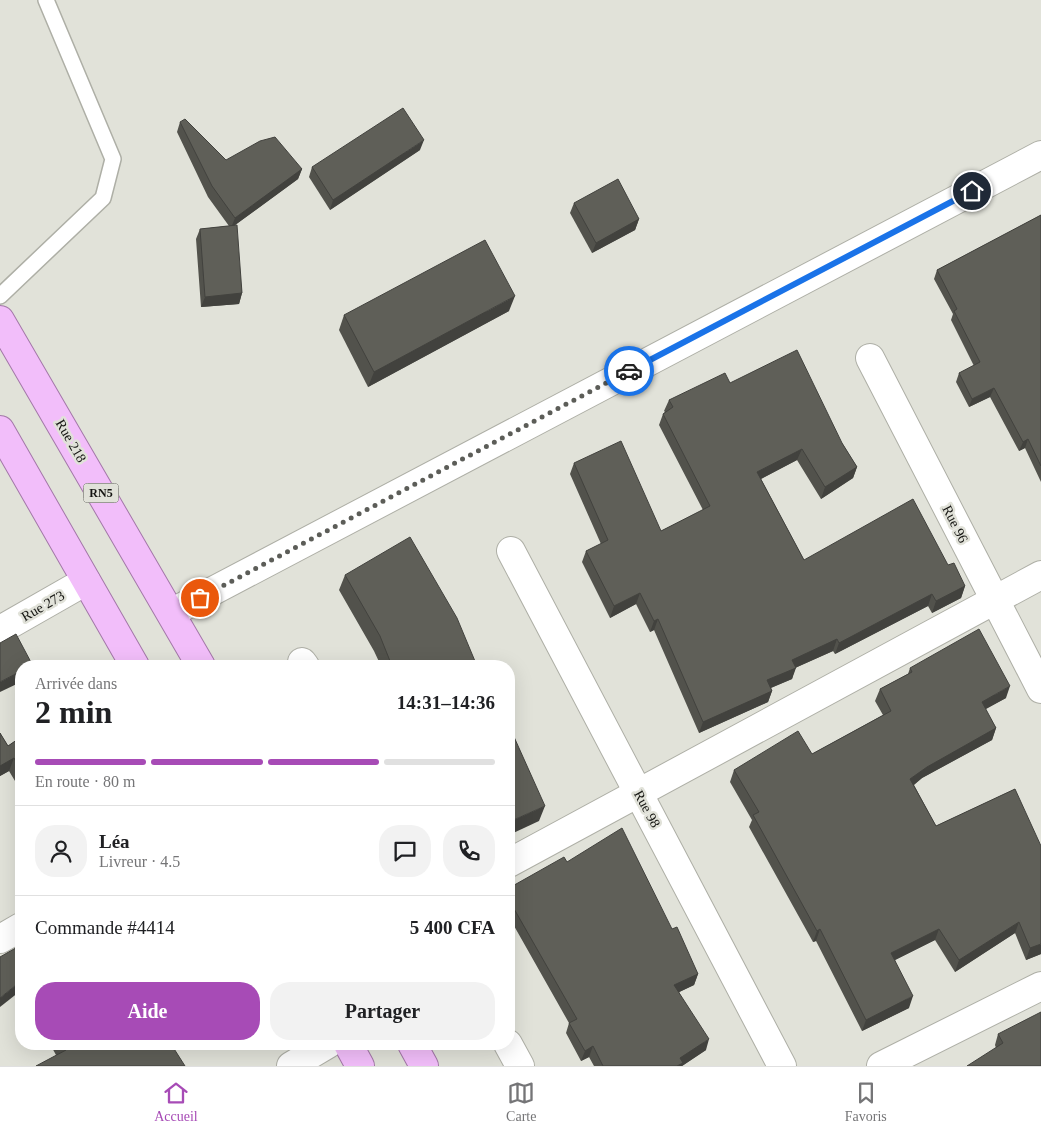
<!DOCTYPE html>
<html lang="fr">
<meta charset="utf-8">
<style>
:root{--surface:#fff;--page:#f2f2f2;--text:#202124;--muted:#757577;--line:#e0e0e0;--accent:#a74bb6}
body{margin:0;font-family:Georgia,serif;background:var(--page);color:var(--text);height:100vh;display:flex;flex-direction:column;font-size:19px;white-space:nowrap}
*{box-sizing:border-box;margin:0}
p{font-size:16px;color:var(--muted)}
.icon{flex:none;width:28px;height:28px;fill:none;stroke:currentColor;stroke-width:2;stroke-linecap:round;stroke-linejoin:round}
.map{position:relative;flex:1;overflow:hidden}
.sheet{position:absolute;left:15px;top:660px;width:500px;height:390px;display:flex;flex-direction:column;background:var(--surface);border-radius:20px;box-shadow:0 5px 20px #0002}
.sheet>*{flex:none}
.pin{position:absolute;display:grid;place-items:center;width:42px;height:42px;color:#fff;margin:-21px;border:2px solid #fff;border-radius:50%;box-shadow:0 1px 5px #0007}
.courier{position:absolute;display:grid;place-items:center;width:50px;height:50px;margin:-25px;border:4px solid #1a73e8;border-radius:50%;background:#fff;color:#222;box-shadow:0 1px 6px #0007}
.head em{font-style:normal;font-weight:700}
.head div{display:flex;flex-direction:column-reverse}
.head{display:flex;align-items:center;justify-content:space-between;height:85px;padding:0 20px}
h1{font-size:32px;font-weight:700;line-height:38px}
.bar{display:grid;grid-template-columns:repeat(4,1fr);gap:8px 5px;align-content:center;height:60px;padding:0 20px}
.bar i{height:6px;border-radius:4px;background:var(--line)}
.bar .on{background:var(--accent)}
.bar p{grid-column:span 4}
.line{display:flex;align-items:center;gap:12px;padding:0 20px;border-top:1px solid var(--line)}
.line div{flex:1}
.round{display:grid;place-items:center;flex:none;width:52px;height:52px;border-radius:20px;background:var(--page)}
.button{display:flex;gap:10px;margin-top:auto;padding:10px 20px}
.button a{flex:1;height:58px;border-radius:20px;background:var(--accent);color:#fff;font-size:20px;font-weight:700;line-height:58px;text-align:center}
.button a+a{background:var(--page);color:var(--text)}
.tabs{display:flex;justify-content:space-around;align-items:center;height:70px;border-top:1px solid var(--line);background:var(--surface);font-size:14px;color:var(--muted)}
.tabs a{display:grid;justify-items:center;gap:2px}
.tabs .on{color:var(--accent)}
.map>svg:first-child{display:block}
</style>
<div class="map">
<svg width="1041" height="1066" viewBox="0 0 1041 1066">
<rect width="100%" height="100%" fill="#e1e2d9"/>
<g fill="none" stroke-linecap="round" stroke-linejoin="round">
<defs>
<path id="service" d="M0 296 103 198 113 159 46 0"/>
<g id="minor">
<path d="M870 358 1041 689"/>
<path d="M511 551 782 1066"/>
<path d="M171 613 1041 155"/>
<path d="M0 630 86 581"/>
<path d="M302 662 305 666"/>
<path d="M509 863 1041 575"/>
<path d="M0 939 21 927"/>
<path d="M508 1044 520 1066"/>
<path d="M291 1066 328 1044"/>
<path d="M881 1066 1041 986"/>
</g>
<g id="trunk">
<path d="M0 320 201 666"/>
<path d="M0 430 135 666"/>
<path d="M348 1044 360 1066"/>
<path d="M412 1044 424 1066"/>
</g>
</defs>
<use href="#service" stroke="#aeafa6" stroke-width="18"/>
<use href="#minor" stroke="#aeafa6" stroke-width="30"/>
<use href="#trunk" stroke="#a378a8" stroke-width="30"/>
<use href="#service" stroke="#fff" stroke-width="15"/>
<use href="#minor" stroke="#fff" stroke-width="28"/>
<use href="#trunk" stroke="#f2befa" stroke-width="28"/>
</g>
<g fill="#52524c">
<path d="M180 122 226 160 302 169 298 179 235 225 242 293 239 304 201 307 196 239 200 229 229 226 208 197 177 132Z"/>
<path d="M420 150 330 210 309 177 312 167Z"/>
<path d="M574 203 639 219 635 230 592 253 570 213Z"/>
<path d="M1041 215V482L1025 448 1019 451 990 397 969 407 956 382 959 373 974 366 951 320 953 314 934 279 937 270Z"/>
<path d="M509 311 368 387 339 330 344 315Z"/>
<path d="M730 383 842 443 857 467 853 478 821 499 797 460 761 479 804 560 948 565 965 586 961 598 932 613 928 606 835 654 833 651 795 668 792 679 771 688 772 691 768 702 699 733 654 630 650 632 636 604 610 618 582 562 586 551 601 544 570 474 574 463 661 531 703 510 659 425 663 414 665 412 664 411 669 400Z"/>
<path d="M345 575 477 666H381L374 651 339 590Z"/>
<path d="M910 668 1006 698 985 709 996 728 992 740 922 778 914 785 936 826 1015 789 1041 954 1026 960 1015 933 955 972 935 940 895 960 909 1008 862 1031 816 941 813 942 749 827 752 820 730 782 734 770 812 754 883 715 875 701 880 689 908 674Z"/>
<path d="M0 733 8 746 21 737V791L9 771 0 776Z"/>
<path d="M567 862 672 929 698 974 694 985 679 992 706 1050 682 1066H594L589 1057 581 1061 566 1033 569 1023 509 917V888Z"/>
<path d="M21 945V996L19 992Z"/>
<path d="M998 1034 1041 1066 996 1048 995 1045Z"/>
<path d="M50 1044H171L56 1055Z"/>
</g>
<g fill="#42423e">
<path d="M424 140 420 150 330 210 333 200Z"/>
<path d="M302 169 298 179 231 228 235 218Z"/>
<path d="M639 219 635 230 592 253 596 243Z"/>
<path d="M242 293 239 304 201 307 205 297Z"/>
<path d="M515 296 509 311 368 387 374 372Z"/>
<path d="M994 388 990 397 969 407 972 399Z"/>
<path d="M1028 439 1025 448 1019 451 1023 442Z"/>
<path d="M802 449 797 460 753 483 757 472Z"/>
<path d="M857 467 853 478 821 499 825 487Z"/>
<path d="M965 586 961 598 932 613 936 601Z"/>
<path d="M640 593 636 604 610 618 614 606Z"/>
<path d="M932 594 928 606 835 654 839 643Z"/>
<path d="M658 619 654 630 650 632 654 621Z"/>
<path d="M837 639 833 651 788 671 792 660Z"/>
<path d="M796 668 792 679 763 691 767 680Z"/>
<path d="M21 671V682L0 692V682Z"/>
<path d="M1010 686 1006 698 977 714 982 702Z"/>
<path d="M772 691 768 702 699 733 703 722Z"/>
<path d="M996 728 992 740 922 778 906 791 910 779 927 767Z"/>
<path d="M14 758 9 771 0 776V766Z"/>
<path d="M545 806 539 821 509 835V822Z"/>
<path d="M1019 922 1015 933 955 972 959 960Z"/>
<path d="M820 929 816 941 813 942 817 931Z"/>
<path d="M939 929 935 940 887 964 891 953Z"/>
<path d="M1041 944V954L1026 960 1030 948Z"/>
<path d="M698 974 694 985 671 996 674 985Z"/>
<path d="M21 981V986L19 992 0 1007V998Z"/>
<path d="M913 996 909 1008 862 1031 866 1020Z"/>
<path d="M709 1039 706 1050 682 1066H677L680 1058Z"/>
<path d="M593 1046 589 1057 581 1061 585 1051Z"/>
</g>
<g fill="#5f5f58" stroke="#42423e">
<path d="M403 108 424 140 333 200 312 167Z"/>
<path d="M185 119 226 160 260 141 275 137 302 169 235 218 212 186 180 122Z"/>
<path d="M618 179 639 219 596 243 574 203Z"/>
<path d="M1041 215V466L1028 439 1023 442 994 388 972 399 959 373 980 362 954 311 957 309 937 270Z"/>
<path d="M237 225 242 293 205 297 200 229Z"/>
<path d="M485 240 515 296 374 372 344 315Z"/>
<path d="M797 350 842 443 857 467 825 487 802 449 757 472 804 560 913 499 948 565 954 563 965 586 936 601 932 594 839 643 837 639 792 660 796 668 767 680 772 691 703 722 658 619 654 621 640 593 614 606 586 551 608 540 574 463 621 441 661 531 710 506 663 414 673 407 669 400 725 373 730 383Z"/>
<path d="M410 537 457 618 477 666H392L380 636 345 575Z"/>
<path d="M979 629 1010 686 982 702 996 728 927 767 910 779 936 826 1015 789 1041 846V944L1030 948 1019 922 959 960 939 929 891 953 913 996 866 1020 820 929 817 931 753 815 759 812 734 770 798 731 812 754 891 711 880 689 912 672 910 668Z"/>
<path d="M16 634 33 666H21V671L0 682V643Z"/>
<path d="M509 728H510L545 806 509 822Z"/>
<path d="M0 733 8 746 21 737V771L14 758 0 766Z"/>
<path d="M622 828 672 929 677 927 698 974 674 985 709 1039 680 1058 683 1063 677 1066H603L593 1046 585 1051 569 1023 577 1019 509 900V888L564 857 567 862Z"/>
<path d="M21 945V981L0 998V957Z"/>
<path d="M1041 1012V1066H967L1003 1043 998 1034Z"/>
<path d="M62 1044H171L185 1066H36L66 1050Z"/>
</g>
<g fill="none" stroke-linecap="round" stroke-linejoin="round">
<path stroke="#5c5d58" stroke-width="5" stroke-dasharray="0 9" d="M200 598 629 371"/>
<path stroke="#1a73e8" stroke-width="6" d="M629 371 972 191"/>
</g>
<g text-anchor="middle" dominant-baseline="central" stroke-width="5" stroke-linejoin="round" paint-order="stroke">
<rect fill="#e1e2d9" stroke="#52524e" stroke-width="1" x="83.5" y="483.5" width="35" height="19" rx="4"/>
<g font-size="12" font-weight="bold" fill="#151512">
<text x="101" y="493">RN5</text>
</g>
<g font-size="14" fill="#151512" stroke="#e1e2d9">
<text transform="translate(71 441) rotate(60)">Rue 218</text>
<text transform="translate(955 524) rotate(63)">Rue 96</text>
<text transform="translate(43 606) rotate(-30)">Rue 273</text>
<text transform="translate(647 809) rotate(62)">Rue 98</text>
</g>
</g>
</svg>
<div class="pin" style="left:200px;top:598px;background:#ea580c"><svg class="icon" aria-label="bag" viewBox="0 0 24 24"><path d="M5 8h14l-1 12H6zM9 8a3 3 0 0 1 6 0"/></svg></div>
<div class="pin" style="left:972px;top:191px;background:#1f2937"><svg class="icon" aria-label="home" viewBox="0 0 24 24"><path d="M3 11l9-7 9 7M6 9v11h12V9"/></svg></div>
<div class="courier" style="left:629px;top:371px"><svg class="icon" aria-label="car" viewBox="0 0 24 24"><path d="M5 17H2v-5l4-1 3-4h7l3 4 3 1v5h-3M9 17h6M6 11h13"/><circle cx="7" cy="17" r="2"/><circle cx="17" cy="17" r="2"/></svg></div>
<section class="sheet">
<div class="head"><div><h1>2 min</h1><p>Arrivée dans</p></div><em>14:31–14:36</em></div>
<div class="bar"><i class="on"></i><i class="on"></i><i class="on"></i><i></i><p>En route · 80 m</p></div>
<div class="line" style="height:90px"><a class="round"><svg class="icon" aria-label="person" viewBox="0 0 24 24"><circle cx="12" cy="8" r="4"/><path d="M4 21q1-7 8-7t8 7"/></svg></a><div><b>Léa</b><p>Livreur · 4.5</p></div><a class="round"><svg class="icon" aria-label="chat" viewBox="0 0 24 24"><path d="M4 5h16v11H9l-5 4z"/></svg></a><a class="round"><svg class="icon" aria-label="phone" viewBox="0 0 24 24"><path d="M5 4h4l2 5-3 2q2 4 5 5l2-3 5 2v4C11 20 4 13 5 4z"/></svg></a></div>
<div class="line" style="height:65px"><div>Commande #4414</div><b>5 400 CFA</b></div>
<div class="button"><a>Aide</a><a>Partager</a></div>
</section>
</div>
<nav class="tabs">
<a class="on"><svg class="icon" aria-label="home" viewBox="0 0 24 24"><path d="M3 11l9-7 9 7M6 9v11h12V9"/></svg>Accueil</a>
<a><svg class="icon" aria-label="map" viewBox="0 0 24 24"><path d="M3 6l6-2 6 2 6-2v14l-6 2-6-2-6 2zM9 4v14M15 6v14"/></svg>Carte</a>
<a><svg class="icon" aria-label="saved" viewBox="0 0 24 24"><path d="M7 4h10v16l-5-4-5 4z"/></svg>Favoris</a>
</nav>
